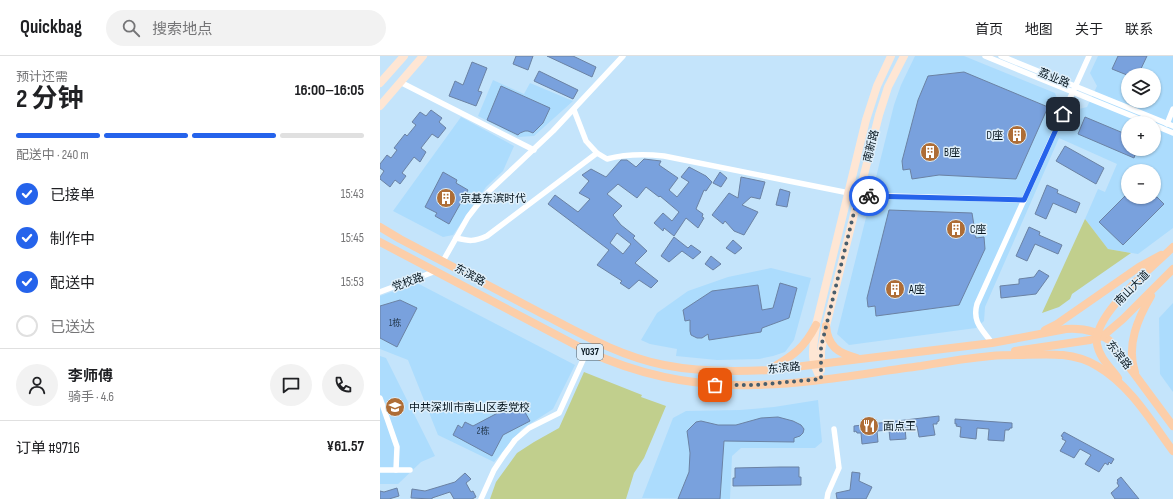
<!DOCTYPE html>
<html lang="zh">
<meta charset="utf-8">
<style>
:root{--surface:#fff;--page:#f2f2f2;--text:#202124;--muted:#757577;--line:#e0e0e0;--accent:#2563eb}
body{margin:0;font-family:"Sofia Sans Condensed","Noto Sans SC",sans-serif;background:var(--page);color:var(--text);height:100vh;display:flex;flex-direction:column;font-size:15px;white-space:nowrap}
*{box-sizing:border-box;margin:0}
p{font-size:13px;color:var(--muted)}
.icon{flex:none;width:22px;height:22px;fill:none;stroke:currentColor;stroke-width:2;stroke-linecap:round;stroke-linejoin:round}
.map{position:relative;flex:1;overflow:hidden}
.panel{display:flex;flex-direction:column;background:var(--surface);width:380px}
.panel>*{flex:none}
.buttons{position:absolute;left:741px;top:12px;display:grid;gap:8px}
.buttons a{display:grid;place-items:center;width:40px;height:40px;border-radius:50%;background:var(--surface);box-shadow:0 1px 3px #0004;font-size:20px}
.pin{position:absolute;display:grid;place-items:center;width:34px;height:34px;color:#fff;margin:-17px;border-radius:8px;box-shadow:0 2px 6px #0006}
.courier{position:absolute;display:grid;place-items:center;width:40px;height:40px;margin:-20px;border:3px solid #2563eb;border-radius:50%;background:#fff;color:#222;box-shadow:0 1px 5px #0007}
.summary em{font-style:normal;font-weight:700}
.summary div{display:flex;flex-direction:column-reverse}
.summary{display:flex;align-items:center;justify-content:space-between;height:68px;padding:0 16px}
h1{font-size:26px;font-weight:700;line-height:30px}
.bar{display:grid;grid-template-columns:repeat(4,1fr);gap:6px 4px;align-content:center;height:48px;padding:0 16px}
.bar i{height:5px;border-radius:3px;background:var(--line)}
.bar .selected{background:var(--accent)}
.bar p{grid-column:span 4}
.line{display:flex;align-items:center;gap:10px;padding:0 16px;border-top:1px solid var(--line)}
.line div{flex:1}
.round{display:grid;place-items:center;flex:none;width:42px;height:42px;border-radius:21px;background:var(--page)}
ol{padding:0 16px;list-style:none}
li{display:flex;align-items:center;gap:12px;height:44px}
li p{margin-inline-start:auto}
li .icon{padding:4px;border-radius:50%;background:var(--accent);color:#fff;stroke-width:4}
li:last-child{color:var(--muted)}
li i{width:22px;height:22px;border:2px solid var(--line);border-radius:50%}
header{display:flex;align-items:center;gap:24px;box-sizing:border-box;height:56px;padding:0 20px;background:var(--surface);border-bottom:1px solid var(--line)}
header strong{font-size:19px}
nav{display:flex;gap:22px;margin-inline-start:auto;font-size:14px}
.search{width:280px;height:36px;background:var(--page);display:flex;align-items:center;gap:10px;box-sizing:border-box;padding:0 14px;border-radius:22px;color:var(--muted);font-size:15px}
main{display:flex;flex:1;min-height:0}
.map>svg:first-child{display:block}
</style>
<header>
<strong>Quickbag</strong>
<div class="search"><svg class="icon" aria-label="search" viewBox="0 0 24 24"><circle cx="10" cy="10" r="6"/><path d="M15 15l6 6"/></svg>搜索地点</div>
<nav><a>首页</a><a>地图</a><a>关于</a><a>联系</a></nav>
</header>
<main>
<section class="panel">
<div class="summary"><div><h1>2 分钟</h1><p>预计还需</p></div><em>16:00–16:05</em></div>
<div class="bar"><i class="selected"></i><i class="selected"></i><i class="selected"></i><i></i><p>配送中 · 240 m</p></div>
<ol>
<li><svg class="icon" aria-label="check" viewBox="0 0 24 24"><path d="M5 12l5 5 9-10"/></svg>已接单<p>15:43</p></li>
<li><svg class="icon" aria-label="check" viewBox="0 0 24 24"><path d="M5 12l5 5 9-10"/></svg>制作中<p>15:45</p></li>
<li><svg class="icon" aria-label="check" viewBox="0 0 24 24"><path d="M5 12l5 5 9-10"/></svg>配送中<p>15:53</p></li>
<li><i></i>已送达</li>
</ol>
<div class="line" style="height:72px"><a class="round"><svg class="icon" aria-label="person" viewBox="0 0 24 24"><circle cx="12" cy="8" r="4"/><path d="M4 21q1-7 8-7t8 7"/></svg></a><div><b>李师傅</b><p>骑手 · 4.6</p></div><a class="round"><svg class="icon" aria-label="chat" viewBox="0 0 24 24"><path d="M4 5h16v11H9l-5 4z"/></svg></a><a class="round"><svg class="icon" aria-label="phone" viewBox="0 0 24 24"><path d="M5 4h4l2 5-3 2q2 4 5 5l2-3 5 2v4C11 20 4 13 5 4z"/></svg></a></div>
<div class="line" style="height:52px"><div>订单 #9716</div><b>¥61.57</b></div>
</section>
<div class="map">
<svg width="793" height="443" viewBox="0 0 793 443">
<rect width="100%" height="100%" fill="#c4e4fb"/>
<g fill="#acdcfd" fill-rule="evenodd">
<path d="M535 0H584L675 37 680 50 691 55 707 51 717 30 710 17 718 0H793V172L758 198 728 193 705 163 718 133 725 136 737 108 679 82 605 251 604 265 596 272 469 289 457 278 514 49 521 29ZM748 19H774V45H748ZM748 67H774V93H748ZM748 115H774V141H748Z"/>
<path d="M113 24 144 38 150 27 193 45 154 80 138 81 98 60Z"/>
<path d="M81 61 134 90 123 115 106 131 73 179 63 181 13 155Z"/>
<path d="M391 212 431 222 414 284 405 296 393 300 379 303 337 304 296 300 297 293 270 288 261 284 277 257 308 235 348 221Z"/>
<path d="M37 227 195 309 173 353 142 373 114 406 58 379 28 304 0 293V240Z"/>
<path d="M793 247V336L780 318 779 262Z"/>
<path d="M0 300 6 302 55 400 41 406 18 428H0Z"/>
<path d="M438 344 442 386 435 392H361L352 400 350 443 262 442 293 362 306 355 360 354 394 351Z"/>
</g>
<g fill="#c1cf8d">
<path d="M705 163 728 193 751 197 692 238 690 243 679 251 662 257Z"/>
<path d="M204 316 262 339 261 341 286 350 264 402 254 417 246 443H110L116 426 137 397 154 386 179 372Z"/>
</g>
<g fill="#79a1dd" stroke="#6b82a3" fill-rule="evenodd">
<path d="M136 0H153L148 14 133 8Z"/>
<path d="M167 0H193L216 11 212 21Z"/>
<path d="M738 0H767L758 19H747L732 13Z"/>
<path d="M92 6 107 12 98 35 102 36 96 50 69 40 75 25 83 29Z"/>
<path d="M159 15 198 34 193 43 154 25Z"/>
<path d="M584 16 668 51 636 123 559 119 532 123 530 113 523 114 522 105 538 44 548 20Z"/>
<path d="M121 30 170 52 163 67 153 77 148 75H145L140 77 138 79 107 64Z"/>
<path d="M51 54 62 62 59 66 66 72 58 82 52 78 41 92 46 96 40 106 34 101 22 117 26 120 20 128 15 124 10 131 0 123V121L4 115 0 112V108L7 99 11 102 17 94 14 92 25 78 27 80 36 69 32 66 40 56 46 60Z"/>
<path d="M705 61 748 79V93H757L754 102 698 78Z"/>
<path d="M685 90 724 112 716 128 676 105Z"/>
<path d="M264 103 281 105 279 109 298 122 289 134 297 141 309 126 301 121 309 111 326 120 332 126 326 135 324 134 316 153 323 158 322 161 324 162 318 172 306 162 294 180 284 172 283 175 274 167 283 157 292 165 299 156 280 140 279 141 266 131 257 142 238 128 227 138 242 150 233 159 241 169 255 180 253 182 267 195 255 207 278 225 271 232 259 224 249 233 240 227 242 225 217 209 229 194 168 148 175 139 198 156 210 143 199 137 209 125 202 119 211 113 226 121 241 104H247L256 111ZM237 177 251 188 243 198 230 187Z"/>
<path d="M63 116 77 124 76 127 88 134 69 168 55 160 57 157 45 151Z"/>
<path d="M340 116 347 122 341 131 333 127Z"/>
<path d="M361 121 385 126 380 143 371 141 362 149 378 156 364 179 354 175 345 165 343 168 332 159 349 137 358 142Z"/>
<path d="M667 129 678 134 677 137 700 147 696 157 673 147 666 163 655 158Z"/>
<path d="M400 133 410 136 407 151 396 149Z"/>
<path d="M748 137V141H777L784 148 743 189 719 166Z"/>
<path d="M509 154 592 157 596 182 604 181 605 193 579 249 496 260 495 250 488 251 487 242Z"/>
<path d="M649 171 660 176 659 179 682 189 678 198 655 188 647 205 636 200Z"/>
<path d="M294 181 308 192 311 189 321 196 313 203 302 195 289 206 281 200Z"/>
<path d="M353 184 362 192 355 198 346 192Z"/>
<path d="M331 200 341 208 333 214 325 208Z"/>
<path d="M659 214 669 220 656 238 621 242 620 230 639 228V223L654 221Z"/>
<path d="M400 227 417 232 409 262 382 272 381 276 329 284 328 278 322 282H317L311 279 310 275V264L305 265 303 254 332 235 378 229 382 254 393 252Z"/>
<path d="M20 244 37 252 17 291 0 282V250Z"/>
<path d="M129 351 132 356 142 351 150 365 123 379 112 400 73 379 78 369 82 372 85 366 93 370Z"/>
<path d="M559 360V365L557 366V368H553L555 379 539 381 537 370 525 372 526 383 510 384 509 374 497 375 498 386 482 388 481 377H477L476 375 474 376V370Z"/>
<path d="M398 361 413 365 421 369 424 373 423 377 420 380 414 382V386L344 385 340 443H298L309 416 310 397 307 375 316 366 321 365 338 369H356L381 362Z"/>
<path d="M575 363 632 367V372H630L629 374H625L624 385 608 384 609 373 597 372 596 383 580 381 581 371 576 370 577 368H575Z"/>
<path d="M684 376 734 403 731 408 729 406 728 409 725 407 719 416 705 408 711 399 700 393 694 402 680 395 686 385 682 383 683 381 681 380Z"/>
<path d="M400 411H419V421H421V429L353 430V422H355V412Z"/>
<path d="M472 416 480 417 479 425 492 431 486 443H457L456 437 470 434Z"/>
<path d="M85 417 91 423 86 427 91 436 93 435 96 441 92 443H74L70 436 52 442V443L31 442 32 433 45 435 75 426Z"/>
<path d="M741 421 759 443H735L731 437 739 430 737 427 738 425 737 424Z"/>
<path d="M17 432 19 440 9 443H0V435L4 436Z"/>
</g>
<g fill="none" stroke-linecap="round" stroke-linejoin="round">
<g stroke="#fff" stroke-width="5.5">
<path d="M605 0 769 67"/>
<path d="M621 0 793 70"/>
<path d="M20 26 154 94"/>
<path d="M194 54 206 85 217 97"/>
<path d="M787 68 793 53"/>
<path d="M774 69 793 77"/>
<path d="M478 139 644 144"/>
<path d="M76 182C89 185 94 186 107 180L217 97 227 103C246 98 264 98 284 100L469 137"/>
<path d="M63 205 88 161 105 139 173 75 243 0"/>
<path d="M0 236 56 215"/>
<path d="M612 287C602 273 592 266 597 248L709 0"/>
<path d="M0 342 17 391 16 414"/>
<path d="M0 414H30"/>
<path d="M101 443 114 414 124 399 135 384 149 372 179 357 207 295"/>
<path d="M447 443 448 437 459 412 454 373"/>
</g>
<g stroke="#fee6d4" stroke-width="8">
<path d="M0 27 24 0"/>
<path d="M0 50 43 0"/>
<path d="M441 314V295L446 270 499 59 508 31 524 0"/>
<path d="M441 323C428 301 434 292 436 269L486 64 497 30 511 0"/>
</g>
<g stroke="#fccea9" stroke-width="8">
<path d="M0 171 20 183C65 207 111 231 157 255 198 276 238 300 284 309 319 316 355 316 390 314L612 287 686 273C702 272 718 275 730 285L793 370"/>
<path d="M0 186 207 295C261 320 314 331 374 329 430 328 486 317 541 310 564 306 588 302 611 300 621 299 632 299 643 299 668 298 694 296 717 310 750 329 771 365 793 395"/>
<path d="M446 270C448 291 458 297 477 302"/>
<path d="M665 274 677 268 759 211 781 199"/>
<path d="M635 295 710 284 723 280 743 263 793 213"/>
<path d="M392 312C414 299 424 292 436 269"/>
<path d="M755 316C746 289 758 262 771 240"/>
<path d="M738 322C730 311 719 301 717 288 712 259 773 211 793 191"/>
</g>
</g>
<g fill="none" stroke-linecap="round" stroke-linejoin="round">
<path stroke="#495e6c" stroke-width="4" stroke-dasharray="0 7.2" d="M335 329H375L441 323V291L478 140H489"/>
<path stroke="#2563eb" stroke-width="5" d="M489 140 644 144 683 58"/>
</g>
<defs>
<symbol id="building-disc" viewBox="-11 -11 22 22"><circle r="9.5" fill="#ae6d36" stroke="#dfeffa"/><path d="M-4-6H4V6H1V3H-1V6H-4ZM-2.5-4.3h1.7v1.8h-1.7ZM.8-4.3h1.7v1.8H.8ZM-2.5-1h1.7V.8h-1.7ZM.8-1h1.7V.8H.8Z" fill="#fff"/></symbol>
<symbol id="school-disc" viewBox="-11 -11 22 22"><circle r="9.5" fill="#ae6d36" stroke="#dfeffa"/><path d="M0-5L7-2L0 1L-7-2ZM-4 1L0 2.5L4 1V4Q0 6-4 4Z" fill="#fff"/></symbol>
<symbol id="restaurant-disc" viewBox="-11 -11 22 22"><circle r="9.5" fill="#ae6d36" stroke="#dfeffa"/><path d="M-5-6h1v4h1v-4h1v4h1v-4h1v5L-1.5 .5V6h-2V.5L-5-1ZM5-6V6H3V1.5H1.5Q1.5-4 5-6Z" fill="#fff"/></symbol>
</defs>
<g fill-rule="evenodd">
<use href="#building-disc" x="626" y="68" width="22" height="22"/>
<use href="#building-disc" x="539" y="85" width="22" height="22"/>
<use href="#building-disc" x="55" y="131" width="22" height="22"/>
<use href="#building-disc" x="565" y="162" width="22" height="22"/>
<use href="#building-disc" x="504" y="222" width="22" height="22"/>
<use href="#school-disc" x="4" y="340" width="22" height="22"/>
<use href="#restaurant-disc" x="478" y="359" width="22" height="22"/>
</g>
<g text-anchor="middle" dominant-baseline="central" stroke-width="3" stroke-linejoin="round" paint-order="stroke">
<g font-size="9" fill="#24394e">
<text x="15" y="267">1栋</text>
<text x="103" y="375">2栋</text>
</g>
<rect fill="#dfeffa" stroke="#485761" stroke-width="1" x="197" y="288" width="26" height="16" rx="3"/>
<g font-size="10" font-weight="bold" fill="#07161f">
<text x="210" y="296">Y037</text>
</g>
<g font-size="11" fill="#07161f" stroke="#dfeffa">
<text transform="translate(674 22) rotate(22)">荔业路</text>
<text transform="translate(491 90) rotate(-76)">南新路</text>
<text transform="translate(90 219) rotate(28)">东滨路</text>
<text transform="translate(28 226) rotate(-20)">党校路</text>
<text transform="translate(752 232) rotate(-45)">南山大道</text>
<text transform="translate(739 299) rotate(52)">东滨路</text>
<text transform="translate(404 312) rotate(-6)">东滨路</text>
</g>
<g font-size="11" fill="#07161f" stroke="#dfeffa" text-anchor="start">
<text x="623" y="79" text-anchor="end">D座</text>
<text x="564" y="96">B座</text>
<text x="80" y="142">京基东滨时代</text>
<text x="590" y="173">C座</text>
<text x="529" y="233">A座</text>
<text x="29" y="351">中共深圳市南山区委党校</text>
<text x="503" y="370">面点王</text>
</g>
</g>
</svg>
<div class="buttons">
<a><svg class="icon" aria-label="layers" viewBox="0 0 24 24"><path d="M12 4l9 5-9 5-9-5zM3 14l9 5 9-5"/></svg></a>
<a>+</a>
<a>−</a>
</div>
<div class="pin" style="left:335px;top:329px;background:#ea580c"><svg class="icon" aria-label="bag" viewBox="0 0 24 24"><path d="M5 8h14l-1 12H6zM9 8a3 3 0 0 1 6 0"/></svg></div>
<div class="pin" style="left:683px;top:58px;background:#1f2937"><svg class="icon" aria-label="home" viewBox="0 0 24 24"><path d="M3 11l9-7 9 7M6 9v11h12V9"/></svg></div>
<div class="courier" style="left:489px;top:140px"><svg class="icon" aria-label="bike" viewBox="0 0 24 24"><circle cx="6" cy="16" r="4"/><circle cx="18" cy="16" r="4"/><path d="M6 16l4-8h5l3 8M10 8l3 8H6M13 5h3"/></svg></div>
</div>
</main>
